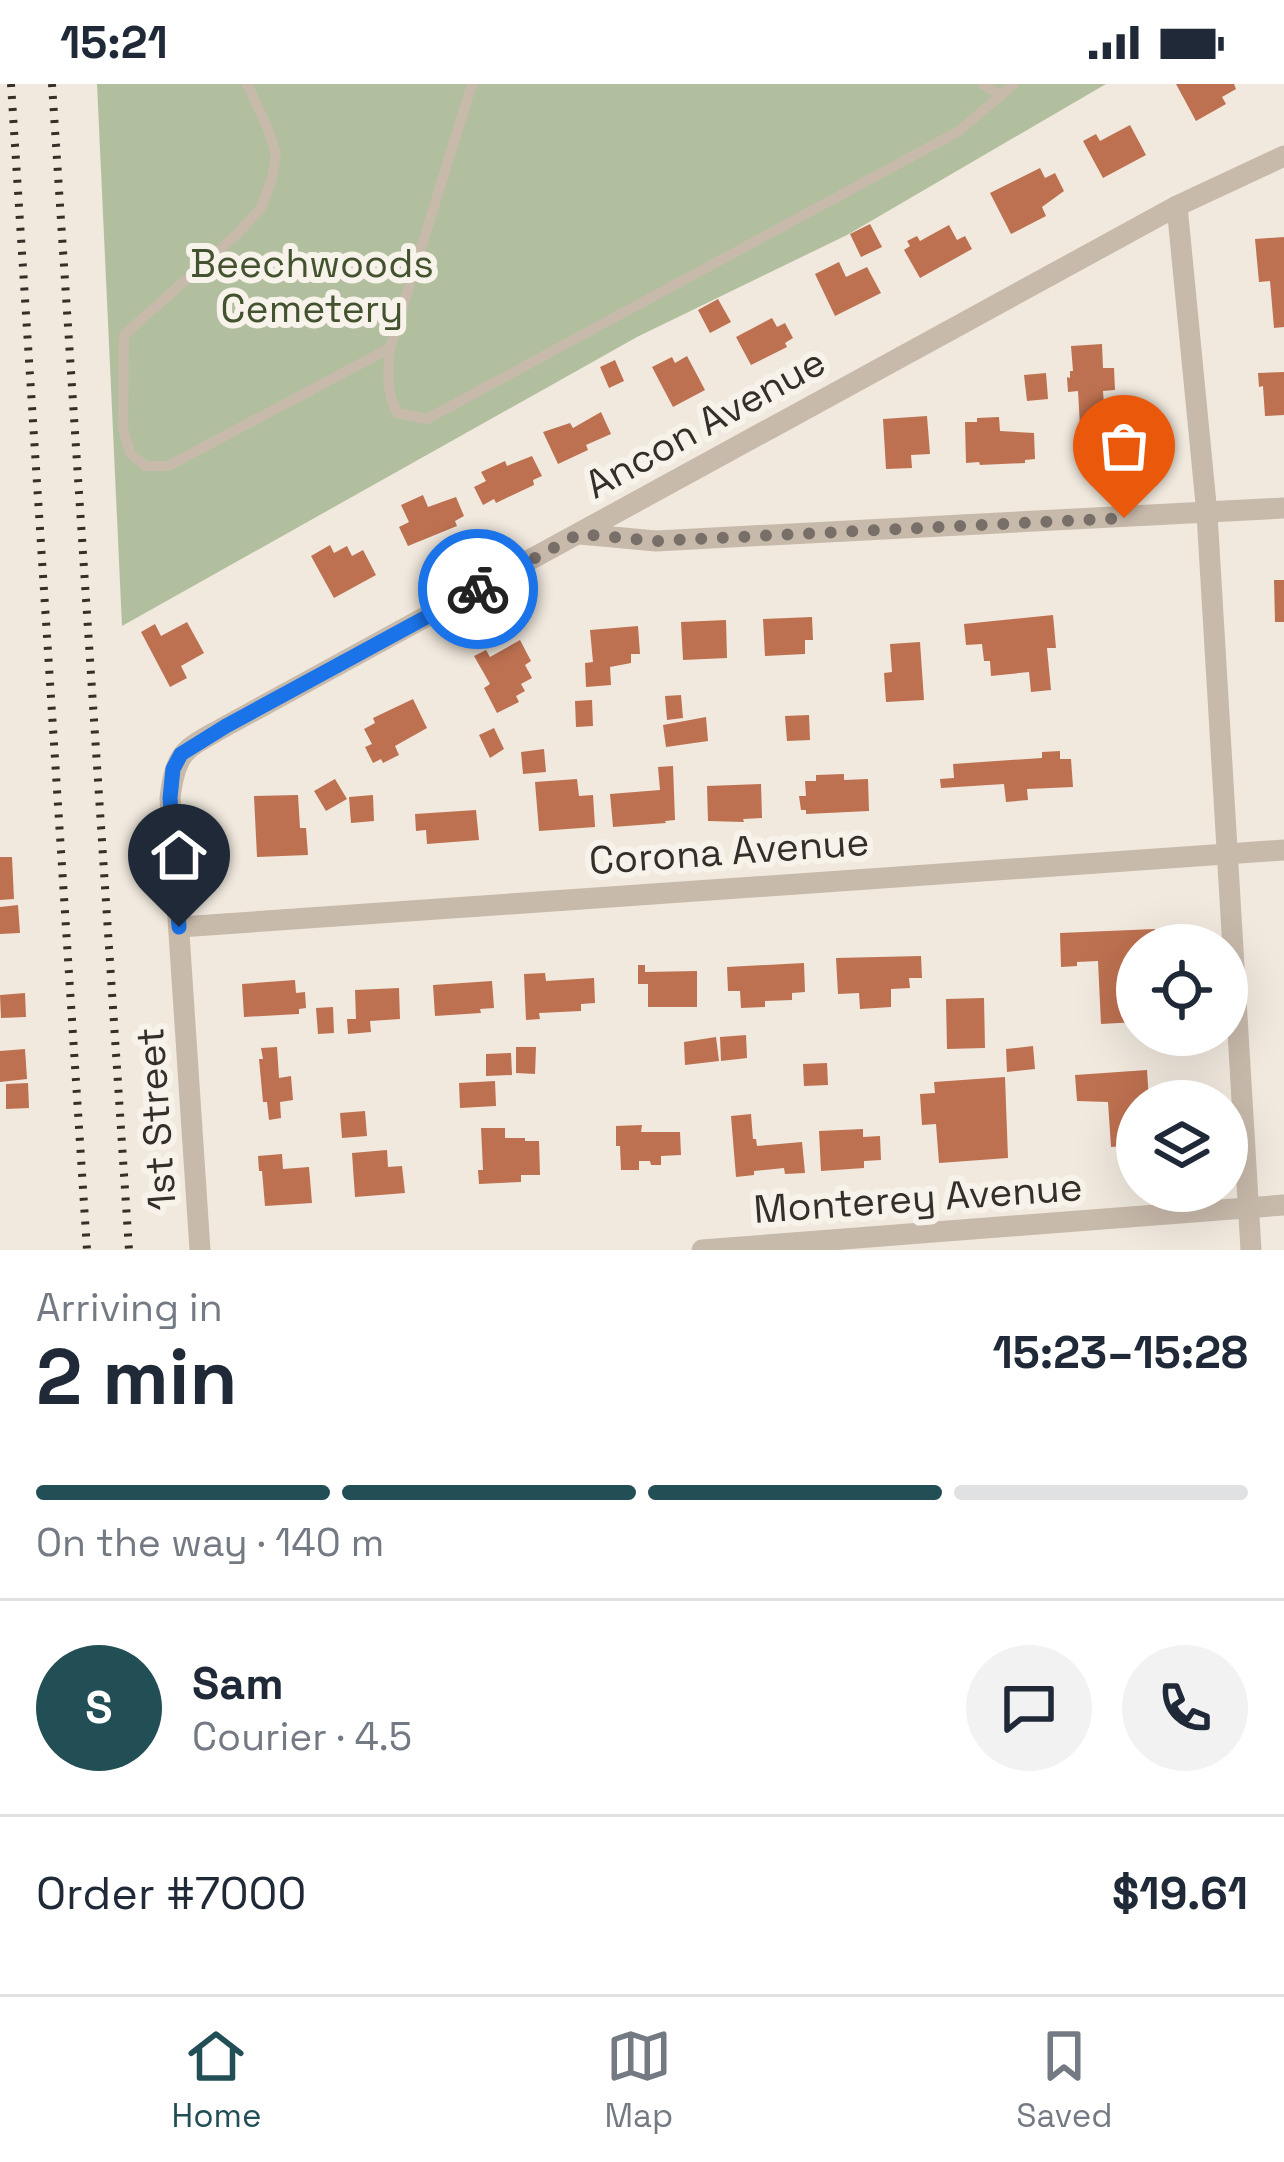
<!DOCTYPE html>
<meta charset="utf-8">
<style>
:root{--surface:#fff;--page:#f2f2f3;--text:#1f2937;--muted:#747a83;--line:#e0e1e3;--accent:#224e55}
body{margin:0;font-family:"Space Grotesk",sans-serif;background:var(--page);color:var(--text);height:100vh;display:flex;flex-direction:column;font-size:45px;white-space:nowrap}
*{box-sizing:border-box;margin:0}
p{font-size:39px;color:var(--muted)}
.icon{flex:none;width:66px;height:66px;fill:none;stroke:currentColor;stroke-width:2;stroke-linecap:round;stroke-linejoin:round}
.map{position:relative;height:1166px;overflow:hidden}
.side{display:flex;flex-direction:column;background:var(--surface);flex:1}
.side>*{flex:none}
.buttons{position:absolute;left:1116px;top:840px;display:grid;gap:24px}
.buttons a{display:grid;place-items:center;width:132px;height:132px;border-radius:50%;background:var(--surface);box-shadow:0 12px 48px #0002;font-size:60px}
.pin{position:absolute;display:grid;place-items:center;width:102px;height:102px;color:#fff;margin:-123px -51px;border-radius:50% 50% 50% 0;rotate:-45deg;box-shadow:0 0 12px #0007}
.pin .icon{rotate:45deg}
.courier{position:absolute;display:grid;place-items:center;width:120px;height:120px;margin:-60px;border:9px solid #1a73e8;border-radius:50%;background:#fff;color:#222;box-shadow:0 3px 15px #0007}
.head em{font-style:normal;font-weight:800}
.head div{display:flex;flex-direction:column-reverse}
.head{display:flex;align-items:center;justify-content:space-between;height:204px;padding:0 36px}
h1{font-size:78px;font-weight:800;line-height:90px}
.bar{display:grid;grid-template-columns:repeat(4,1fr);gap:18px 12px;align-content:center;height:144px;padding:0 36px}
.bar i{height:15px;border-radius:9px;background:var(--line)}
.bar .current{background:var(--accent)}
.bar p{grid-column:span 4}
.line{display:flex;align-items:center;gap:30px;padding:0 36px;border-top:3px solid var(--line)}
.line div{flex:1}
.round{display:grid;place-items:center;flex:none;width:126px;height:126px;border-radius:63px;background:var(--page)}
.status{display:flex;justify-content:space-between;align-items:center;height:84px;padding:0 60px;background:var(--surface);direction:ltr}
.status svg{height:33px;fill:currentColor}
.tabs{display:flex;justify-content:space-around;align-items:center;height:168px;border-top:3px solid var(--line);background:var(--surface);font-size:33px;color:var(--muted)}
.tabs a{display:grid;justify-items:center;gap:6px}
.tabs .current{color:var(--accent)}
.map>svg:first-child{display:block}
</style>
<div class="status"><b>15:21</b><svg viewBox="0 0 49 12"><path d="M0 12V9h3v3zM5 12V6h3v6zM10 12V3h3v9zM15 12V0h3v12zM26 1h20v11H26zM47 4h2v5h-2z"/></svg></div>
<div class="map">
<svg width="1284" height="1166" viewBox="0 0 1284 1166">
<rect width="100%" height="100%" fill="#f1e9de"/>
<path fill="#b2bf9f" d="M97 0H1106L847 151 637 253 122 542Z"/>
<g fill="#bd7150">
<path d="M1176 0H1234L1236 5 1222 13 1226 20 1196 37Z"/>
<path d="M1130 41 1146 71 1103 94 1083 57 1096 50 1100 57Z"/>
<path d="M1040 84 1045 94 1055 89 1064 107 1042 123 1046 132 1011 150 990 109Z"/>
<path d="M870 140 882 163 861 173 850 150Z"/>
<path d="M949 141 957 156 965 152 972 165 920 194 904 166 910 162 907 157 917 152 920 157Z"/>
<path d="M1284 153V243L1274 244 1270 197 1259 198 1255 155Z"/>
<path d="M839 178 846 193 867 183 881 209 835 232 815 190Z"/>
<path d="M718 215 731 238 710 249 698 226Z"/>
<path d="M772 234 777 243 785 239 793 254 785 259 787 263 751 281 736 253Z"/>
<path d="M1102 260 1103 284H1114L1115 306 1103 307 1104 321 1107 320V327L1130 326 1132 347 1091 350 1090 342H1080L1078 307 1068 308 1067 293 1070 294V287H1073L1071 262Z"/>
<path d="M687 272 705 306 673 323 652 283 672 273 675 279Z"/>
<path d="M615 276 624 297 609 304 600 283Z"/>
<path d="M1284 288V331L1265 332 1263 302 1259 303 1258 289Z"/>
<path d="M1046 289 1048 315 1027 317 1024 291Z"/>
<path d="M601 328 611 350 586 361 588 366 558 380 543 348 570 339 573 344Z"/>
<path d="M927 332 930 370 911 371 912 384 886 385 883 335Z"/>
<path d="M999 333 1000 347 1034 349 1035 375 1025 376V379L980 381 979 378 966 379 965 338H977V334Z"/>
<path d="M532 372 542 392 533 396 534 401 496 419 494 415 483 421 474 403 486 397 481 388 505 377 507 382Z"/>
<path d="M423 411 428 423 456 413 464 432 455 437 457 442 408 462 399 443 409 438 401 421Z"/>
<path d="M330 461 334 469 347 462 352 472 363 466 376 491 334 514 311 472Z"/>
<path d="M1274 496H1284V538H1275Z"/>
<path d="M1053 531 1056 564H1047L1051 606 1031 608 1029 588 991 592 990 577H984L982 560 966 561 964 540Z"/>
<path d="M812 533 813 556H805V570L765 572 763 535Z"/>
<path d="M726 536 727 574 683 576 681 538Z"/>
<path d="M187 538 204 569 181 582 187 594 170 603 141 548 155 540 161 552Z"/>
<path d="M638 542 640 570H631V579L610 583 611 601 586 603 585 579 593 578 590 546Z"/>
<path d="M520 556 531 577 525 581 532 594 521 600 525 607 516 612 519 618 497 629 484 604 490 600 474 572 486 566 490 573Z"/>
<path d="M920 558 924 616 886 618 884 589 892 588 890 560Z"/>
<path d="M681 611 683 634 667 636 665 612Z"/>
<path d="M413 615 427 644 395 662 399 671 383 679 381 675 373 679 365 663 372 660 364 645 375 639 373 634Z"/>
<path d="M592 616 593 642 576 643 575 617Z"/>
<path d="M809 631 810 656 787 657 785 632Z"/>
<path d="M706 633 708 657 666 663 663 641Z"/>
<path d="M494 644 504 665 490 674 479 651Z"/>
<path d="M544 665 546 688 523 690 521 668Z"/>
<path d="M1060 667V675H1071L1073 703 1027 705 1028 716 1006 718 1004 700 941 704 940 695 954 694 953 680 1042 674V668Z"/>
<path d="M673 682 675 736 665 737 666 739 613 743 610 710 660 706 658 683Z"/>
<path d="M844 690V696L868 695 869 727 806 730V726H801L799 712H806L805 697H816V691Z"/>
<path d="M335 695 347 715 326 727 314 707Z"/>
<path d="M577 695 579 712 593 711 595 743 539 747 535 698Z"/>
<path d="M761 700 762 734 743 735 744 738 708 737 707 702Z"/>
<path d="M298 711 300 744H306L308 771 257 773 254 712Z"/>
<path d="M373 711 374 737 351 739 349 713Z"/>
<path d="M476 726 479 756 427 760 426 746 416 747 415 730Z"/>
<path d="M0 773H12L14 815 0 816Z"/>
<path d="M18 821 20 849 0 850V823Z"/>
<path d="M1155 845 1156 861H1137V938L1101 940 1098 877 1077 878V882L1061 883 1060 849Z"/>
<path d="M921 872 922 894H909L910 904 891 905V923L860 925 859 909 838 910 836 874Z"/>
<path d="M804 879 805 908 792 909V916L765 917V923L741 924 740 907H728L727 883Z"/>
<path d="M638 881H645V888L697 887V923H648V900H638Z"/>
<path d="M545 889 546 897 594 894 595 919 581 920V927L539 929 540 935 526 936 524 890Z"/>
<path d="M295 896 296 909 305 908 306 924 299 925V930L244 933 242 900Z"/>
<path d="M492 897 494 924 480 925 481 929 435 932 433 901Z"/>
<path d="M399 904 400 935 370 937 371 948 348 950 347 935H356L355 906Z"/>
<path d="M25 909 26 933 1 934 0 911Z"/>
<path d="M984 914 985 964 947 965 946 915Z"/>
<path d="M333 923 334 949 318 950 316 924Z"/>
<path d="M746 951 747 974 721 977 720 953Z"/>
<path d="M716 953 719 977 685 981 684 958Z"/>
<path d="M1033 962 1035 985 1007 988 1006 965Z"/>
<path d="M277 963 279 994 291 992 293 1016 280 1018 281 1034 269 1036 267 1018H263L259 975H263L261 964Z"/>
<path d="M516 963H536L535 990 516 989Z"/>
<path d="M25 965 27 995 0 998V967Z"/>
<path d="M511 969 512 991 486 992V970Z"/>
<path d="M827 979 828 1001 804 1002 803 980Z"/>
<path d="M1147 986 1149 1017H1137V1061L1111 1063 1108 1018 1077 1017 1075 991Z"/>
<path d="M1005 993 1008 1074 939 1079 936 1040 922 1041 920 1010 935 1009 934 998Z"/>
<path d="M495 997 496 1022 460 1024 459 999Z"/>
<path d="M28 999 29 1024 6 1025V1000Z"/>
<path d="M365 1027 367 1052 342 1054 340 1029Z"/>
<path d="M751 1030 753 1055H756L757 1062 802 1058 805 1089 785 1090 784 1084 754 1087V1091L736 1093 731 1032Z"/>
<path d="M642 1041 641 1048H680L681 1071 661 1072V1081H651L650 1077H639V1086H621L620 1062H616V1042Z"/>
<path d="M481 1044H505V1054H525V1057H539L540 1091H521V1098L479 1100 478 1086H483Z"/>
<path d="M863 1045V1053L880 1052 881 1076 864 1077V1084L821 1087 819 1047Z"/>
<path d="M387 1066 388 1083 402 1082 405 1109 355 1113 352 1069Z"/>
<path d="M282 1070 283 1085 309 1083 312 1119 265 1122 262 1087H259L258 1072Z"/>
</g>
<g fill="none" stroke-linecap="round" stroke-linejoin="round">
<g stroke="#c8baab" stroke-width="10">
<path d="M247 0 268 45 276 70 272 94 261 124 236 151 124 251 123 344 130 369 145 382H168L390 264 472 0"/>
<path d="M983 0 1000 11"/>
<path d="M390 264C388 288 386 308 397 329L427 335 959 47 1014 0"/>
</g>
<g stroke="#c8baab" stroke-width="21">
<path d="M1177 122 1207 430 1251 1166"/>
<path d="M580 450 656 457 1284 424"/>
<path d="M180 843 1284 766"/>
<path d="M200 1166 170 714C176 665 186 665 226 642L1177 122 1284 72"/>
<path d="M702 1166 1284 1121"/>
</g>
<g stroke="#362e29" stroke-width="8" stroke-dasharray="3 9" stroke-linecap="butt">
<path d="M11 0 87 1166"/>
<path d="M52 0 129 1166"/>
</g>
</g>
<g fill="none" stroke-linecap="round" stroke-linejoin="round">
<path stroke="#776f68" stroke-width="12" stroke-dasharray="0 21.6" d="M478 505 579 450 656 457 1124 434"/>
<path stroke="#1a73e8" stroke-width="15" d="M179 843 170 714 173 685 181 670 226 642 478 505"/>
</g>
<g text-anchor="middle" dominant-baseline="central" stroke-width="12" stroke-linejoin="round" paint-order="stroke">
<g font-size="39" fill="#43522f" stroke="#f8f3ea">
<text x="312" y="179">Beechwoods<tspan x="312" dy="45">Cemetery</tspan></text>
</g>
<g font-size="39" fill="#362e29" stroke="#f8f3ea">
<text transform="translate(705 339) rotate(-29)">Ancon Avenue</text>
<text transform="translate(729 767) rotate(-4)">Corona Avenue</text>
<text transform="translate(156 1035) rotate(-94)">1st Street</text>
<text transform="translate(918 1114) rotate(-4)">Monterey Avenue</text>
</g>
</g>
</svg>
<div class="buttons">
<a><svg class="icon" aria-label="locate" viewBox="0 0 24 24"><circle cx="12" cy="12" r="6"/><path d="M12 2v4M12 18v4M2 12h4M18 12h4"/></svg></a>
<a><svg class="icon" aria-label="layers" viewBox="0 0 24 24"><path d="M12 4l9 5-9 5-9-5zM3 14l9 5 9-5"/></svg></a>
</div>
<div class="pin" style="left:1124px;top:434px;background:#ea580c"><svg class="icon" aria-label="bag" viewBox="0 0 24 24"><path d="M5 8h14l-1 12H6zM9 8a3 3 0 0 1 6 0"/></svg></div>
<div class="pin" style="left:179px;top:843px;background:#1f2937"><svg class="icon" aria-label="home" viewBox="0 0 24 24"><path d="M3 11l9-7 9 7M6 9v11h12V9"/></svg></div>
<div class="courier" style="left:478px;top:505px"><svg class="icon" aria-label="bike" viewBox="0 0 24 24"><circle cx="6" cy="16" r="4"/><circle cx="18" cy="16" r="4"/><path d="M6 16l4-8h5l3 8M10 8l3 8H6M13 5h3"/></svg></div>
</div>
<section class="side">
<div class="head"><div><h1>2 min</h1><p>Arriving in</p></div><em>15:23–15:28</em></div>
<div class="bar"><i class="current"></i><i class="current"></i><i class="current"></i><i></i><p>On the way · 140 m</p></div>
<div class="line" style="height:216px"><b class="round" style="background:var(--accent);color:#fff">S</b><div><b>Sam</b><p>Courier · 4.5</p></div><a class="round"><svg class="icon" aria-label="chat" viewBox="0 0 24 24"><path d="M4 5h16v11H9l-5 4z"/></svg></a><a class="round"><svg class="icon" aria-label="phone" viewBox="0 0 24 24"><path d="M5 4h4l2 5-3 2q2 4 5 5l2-3 5 2v4C11 20 4 13 5 4z"/></svg></a></div>
<div class="line" style="height:156px"><div>Order #7000</div><b>$19.61</b></div>
</section>
<nav class="tabs">
<a class="current"><svg class="icon" aria-label="home" viewBox="0 0 24 24"><path d="M3 11l9-7 9 7M6 9v11h12V9"/></svg>Home</a>
<a><svg class="icon" aria-label="map" viewBox="0 0 24 24"><path d="M3 6l6-2 6 2 6-2v14l-6 2-6-2-6 2zM9 4v14M15 6v14"/></svg>Map</a>
<a><svg class="icon" aria-label="saved" viewBox="0 0 24 24"><path d="M7 4h10v16l-5-4-5 4z"/></svg>Saved</a>
</nav>
